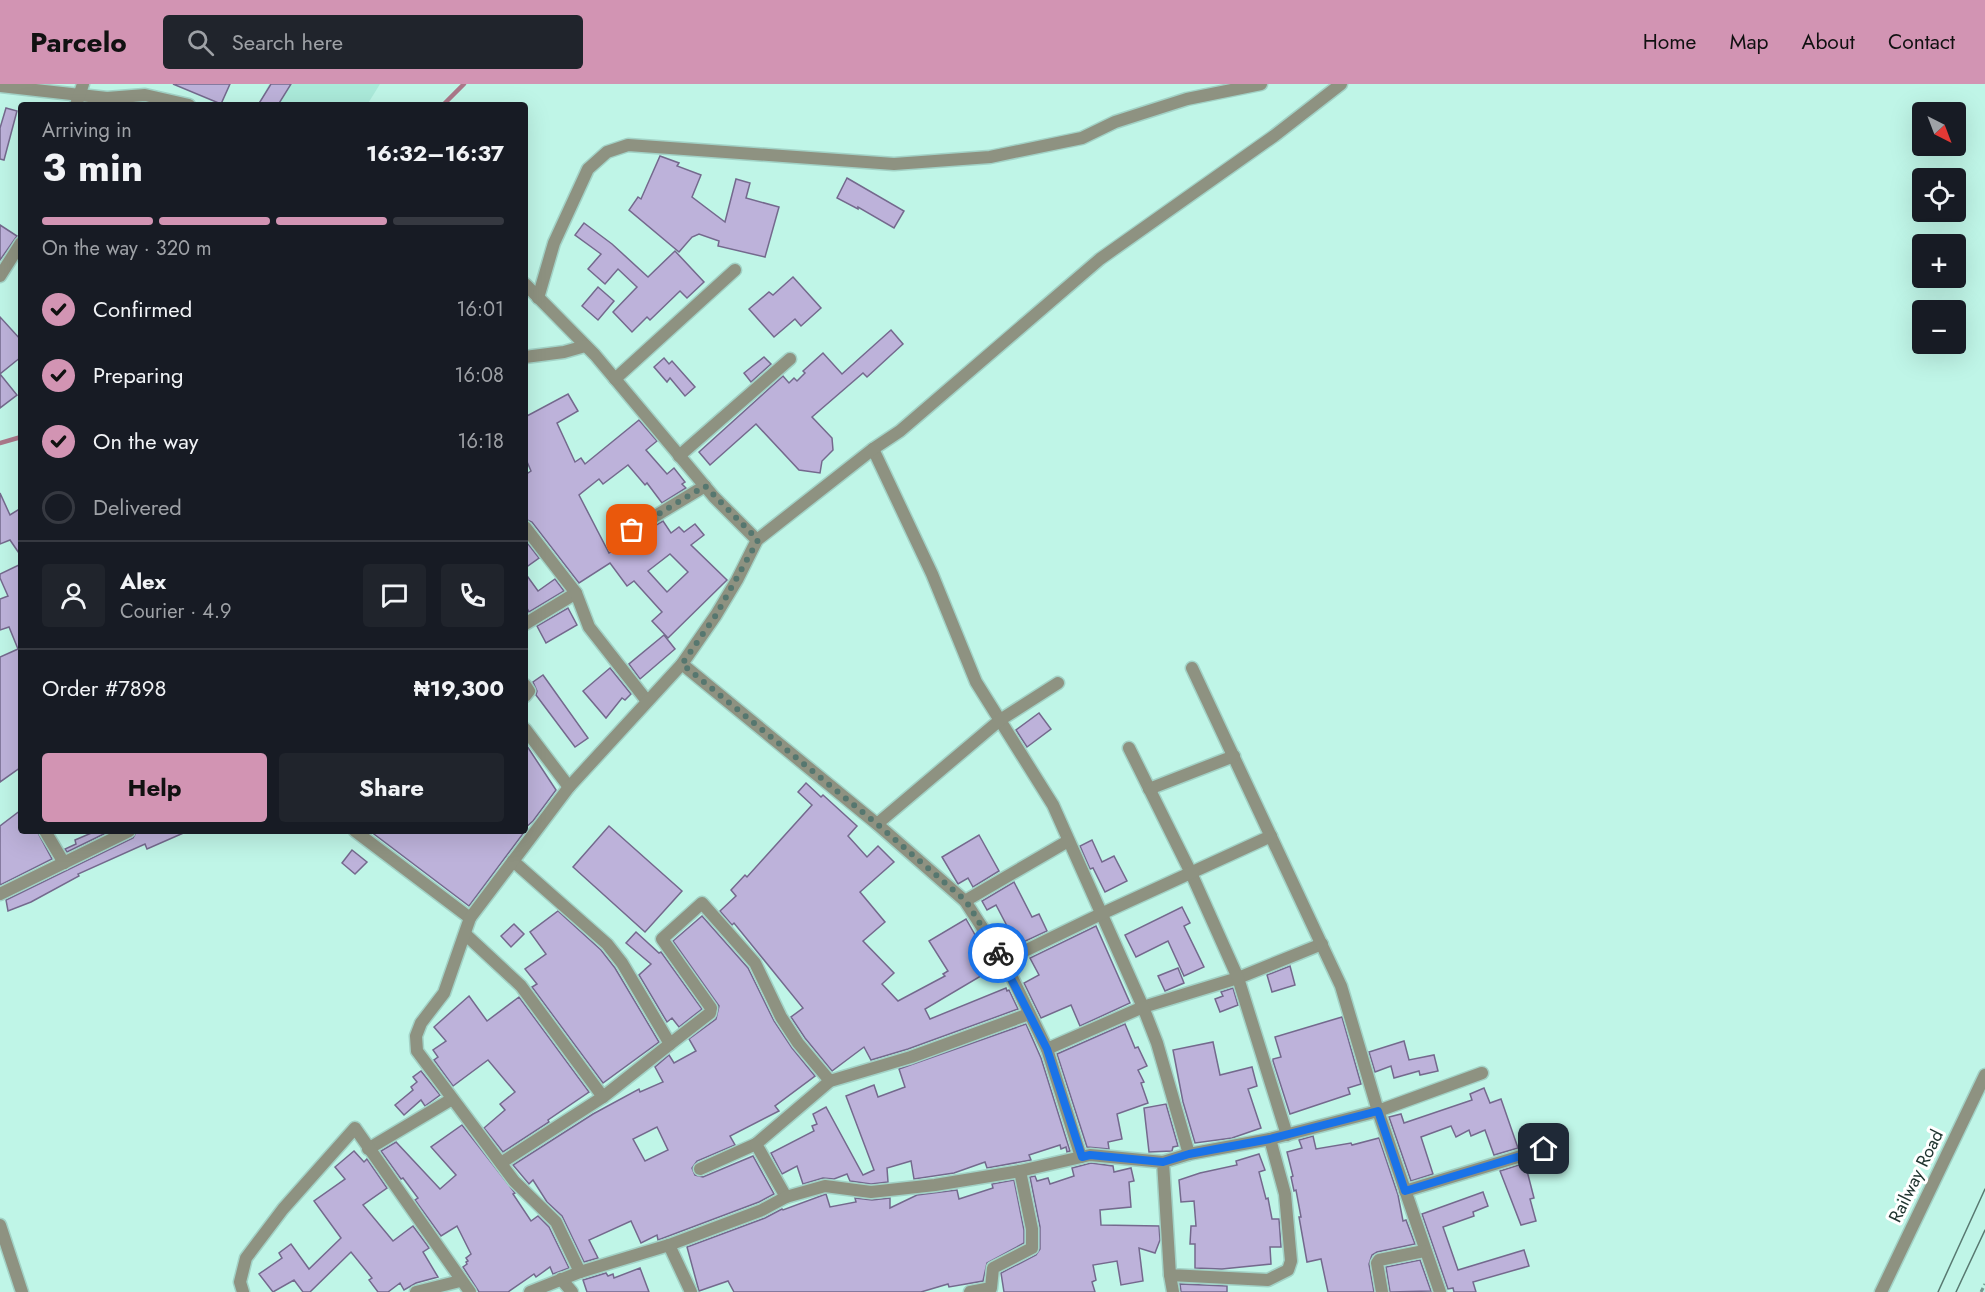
<!DOCTYPE html>
<meta charset="utf-8">
<style>
:root{--surface:#171b24;--page:#20242c;--text:#f1f3f6;--muted:#9ea1a6;--line:#363941;--accent:#d294b3}
body{margin:0;font-family:Jost,sans-serif;background:var(--page);color:var(--text);height:100vh;display:flex;flex-direction:column;font-size:22px;white-space:nowrap}
*{box-sizing:border-box;margin:0}
p{font-size:20px;color:var(--muted)}
.icon{flex:none;width:33px;height:33px;fill:none;stroke:currentColor;stroke-width:2;stroke-linecap:round;stroke-linejoin:round}
.map{position:relative;flex:1;overflow:hidden}
.side{position:absolute;left:18px;top:18px;width:510px;height:732px;display:flex;flex-direction:column;background:var(--surface);border-radius:6px;box-shadow:0 6px 24px #0002}
.side>*{flex:none}
.needle{width:39px;rotate:138deg}
.buttons{position:absolute;left:1912px;top:18px;display:grid;gap:12px}
.buttons a{display:grid;place-items:center;width:54px;height:54px;border-radius:6px;background:var(--surface);box-shadow:0 6px 24px #0002;font-size:30px}
.pin{position:absolute;display:grid;place-items:center;width:51px;height:51px;color:#fff;margin:-26px;border-radius:12px;box-shadow:0 3px 9px #0006}
.courier{position:absolute;display:grid;place-items:center;width:60px;height:60px;margin:-30px;border:4px solid #1a73e8;border-radius:50%;background:#fff;color:#222;box-shadow:0 2px 8px #0007}
.summary em{font-style:normal;font-weight:700}
.summary div{display:flex;flex-direction:column-reverse}
.summary{display:flex;align-items:center;justify-content:space-between;height:102px;padding:0 24px}
h1{font-size:39px;font-weight:700;line-height:45px}
.bar{display:grid;grid-template-columns:repeat(4,1fr);gap:9px 6px;align-content:center;height:72px;padding:0 24px}
.bar i{height:8px;border-radius:4px;background:var(--line)}
.bar .selected{background:var(--accent)}
.bar p{grid-column:span 4}
.line{display:flex;align-items:center;gap:15px;padding:0 24px;border-top:2px solid var(--line)}
.line div{flex:1}
.round{display:grid;place-items:center;flex:none;width:63px;height:63px;border-radius:6px;background:var(--page)}
ol{padding:0 24px;list-style:none}
li{display:flex;align-items:center;gap:18px;height:66px}
li p{margin-inline-start:auto}
li .icon{padding:6px;border-radius:50%;background:var(--accent);color:#111;stroke-width:4}
li:last-child{color:var(--muted)}
li i{width:33px;height:33px;border:3px solid var(--line);border-radius:50%}
.cta{display:flex;gap:12px;margin-top:auto;padding:12px 24px}
.cta a{flex:1;height:69px;border-radius:6px;background:var(--accent);color:#111;font-size:24px;font-weight:700;line-height:69px;text-align:center}
.cta a+a{background:var(--page);color:var(--text)}
header{display:flex;align-items:center;gap:36px;box-sizing:border-box;height:84px;padding:0 30px;background:var(--accent);color:#111}
header strong{font-size:28px}
nav{display:flex;gap:33px;margin-inline-start:auto;font-size:21px}
.search{width:420px;height:54px;background:var(--page);display:flex;align-items:center;gap:15px;box-sizing:border-box;padding:0 21px;border-radius:6px;color:var(--muted);font-size:22px}
.map>svg:first-child{display:block}
</style>
<header>
<strong>Parcelo</strong>
<div class="search"><svg class="icon" aria-label="search" viewBox="0 0 24 24"><circle cx="10" cy="10" r="6"/><path d="M15 15l6 6"/></svg>Search here</div>
<nav><a>Home</a><a>Map</a><a>About</a><a>Contact</a></nav>
</header>
<div class="map">
<svg width="1985" height="1208" viewBox="0 0 1985 1208">
<rect width="100%" height="100%" fill="#bff5e7"/>
<path fill="#abeada" d="M269 0H380L367 21H258Z"/>
<g fill="none" stroke-linecap="round" stroke-linejoin="round">
<g stroke="#ab788a" stroke-width="4.5">
<path d="M443 21 464 0"/>
<path d="M0 359 21 353"/>
</g>
</g>
<g fill="#bdb2da" stroke="#74698d" stroke-width="1.5" fill-rule="evenodd">
<path d="M173 0H230L221 20Z"/>
<path d="M271 0H291L278 21H258Z"/>
<path d="M6 24 17 27 4 76 0 75V44Z"/>
<path d="M660 72 679 79 677 82 701 91 692 113 725 138 736 95 750 99 746 114 779 123 765 173 718 162 719 157 699 150 692 153 679 168 629 126 638 113 641 115Z"/>
<path d="M847 94 904 127 894 144 858 123V125L837 114Z"/>
<path d="M584 139 612 160 648 193 675 167 704 198 687 214 680 207 650 236 647 233 632 248 613 228 637 203 618 185 605 200 588 185 601 170 575 151Z"/>
<path d="M0 141 17 152 0 176Z"/>
<path d="M793 193 821 224 801 242 795 235 774 253 749 225 769 208 773 211Z"/>
<path d="M598 203 614 217 598 236 582 222Z"/>
<path d="M0 233 21 256V273L0 290 17 311 0 324Z"/>
<path d="M891 246 903 260 867 293 863 289 812 333 832 354 833 366 822 377 820 389 799 386 756 340 710 381 699 368 783 292 789 299 794 294 797 297 805 289 803 287 823 269 842 290Z"/>
<path d="M764 273 771 280 751 298 744 289Z"/>
<path d="M664 274 669 280 672 277 695 303 685 312 670 294 667 298 654 283Z"/>
<path d="M568 310 578 327 557 339 575 378 581 374 585 380 639 336 657 357 646 366 667 390 674 384 685 398 682 400 686 404 662 419 647 399 645 401 628 381 603 400 599 395 579 411 609 469 663 437 671 449 679 443 684 448 695 440 704 451 691 461 727 496 668 554 652 537 662 528 634 497 627 502 610 479 579 499 532 438 525 435V391L531 387 525 373V333ZM670 470 688 488 667 508 648 487Z"/>
<path d="M0 409 10 431 21 424V472L10 456 0 460Z"/>
<path d="M525 456 539 474 525 484Z"/>
<path d="M21 480V683L0 698V573L18 565 9 543 0 546V515L8 512 0 494V490Z"/>
<path d="M525 489 538 507 555 495 564 507 529 528 525 520Z"/>
<path d="M568 524 577 541 546 559 537 542Z"/>
<path d="M664 551 675 565 640 595 629 580Z"/>
<path d="M610 584 631 610 625 616 622 614 606 634 583 607Z"/>
<path d="M543 591 588 654 575 663 536 611 537 607 533 598Z"/>
<path d="M1039 629 1051 645 1027 663 1016 646Z"/>
<path d="M525 659 556 706 533 737 525 744Z"/>
<path d="M806 699 821 713 823 711 857 742 848 752 867 773 878 762 894 778 860 808 885 838 863 857 894 889 882 900 898 917 945 892 943 890 948 887 929 857 966 835 983 865 979 867 991 886 925 925 930 935 1006 904 1007 907 1009 906 1018 925 908 965 871 976 864 963 832 987 805 954 791 933 803 924 734 839 732 841 720 827 736 812 731 806 745 791 747 793 812 721 798 708Z"/>
<path d="M21 726V747H37L52 775 0 801V742Z"/>
<path d="M609 742 682 807 645 848 573 783Z"/>
<path d="M96 747H110L67 768 65 765 76 760 75 756Z"/>
<path d="M137 747H188L147 765 145 760 78 790 79 792 31 818 8 827 6 816 133 754Z"/>
<path d="M370 747H525L469 822Z"/>
<path d="M979 751 999 787 973 803 968 794 958 800 942 773Z"/>
<path d="M1092 756 1102 778 1114 772 1127 797 1105 808 1093 784 1090 785 1080 762Z"/>
<path d="M352 766 367 778 355 790 342 779Z"/>
<path d="M1014 798 1032 833 1039 830 1047 847 1017 861 996 821 987 826 982 817Z"/>
<path d="M1182 823 1190 839 1184 842 1204 883 1184 892 1168 857 1136 873 1125 851Z"/>
<path d="M558 827 601 866 615 884 659 958 603 999 532 903 537 900 525 885 546 870 530 848Z"/>
<path d="M702 832 748 884 774 937 792 964 815 992 775 1022 779 1027 730 1052 735 1061 697 1077 692 1084 695 1091 703 1093 753 1072 774 1110 759 1118 658 1156 657 1151 641 1159 631 1137 589 1156 598 1174 584 1178 562 1132 547 1118 533 1096 529 1100 513 1081 593 1030 639 1005 640 1008 663 998 655 983 669 971 674 979 696 967 689 955 716 935 719 922 673 857ZM657 1043 668 1066 645 1077 633 1055Z"/>
<path d="M514 840 524 850 511 863 501 852Z"/>
<path d="M1096 842 1130 919 1080 942 1071 921 1041 934 1024 899 1039 891 1030 874Z"/>
<path d="M636 848 659 869 661 868 702 925 679 943 672 934 667 938 639 891 651 880 626 859Z"/>
<path d="M1290 882 1295 901 1272 908 1267 891Z"/>
<path d="M1178 884 1184 899 1165 907 1158 892Z"/>
<path d="M1233 904 1238 921 1220 928 1215 915 1223 912 1221 908Z"/>
<path d="M469 912 487 937 519 913 589 1008 548 1036 549 1038 503 1068 484 1044 505 1026 500 1020 515 1008 488 976 453 1002 434 976 438 973 433 966 446 957 434 943Z"/>
<path d="M1342 933 1361 1000 1348 1004 1350 1010 1290 1030 1273 977V975L1281 973 1275 953Z"/>
<path d="M1026 940 1041 974 1070 1067 1067 1068 1066 1063 1061 1065 1060 1061 1029 1071 1031 1076 987 1084 985 1078 954 1089 914 1095 911 1077 887 1084 888 1098 871 1100 850 1097 847 1090 834 1095 823 1094 803 1100 797 1082 782 1090 771 1069 814 1047 812 1042 817 1040 813 1030 826 1023 863 1091 874 1086 846 1012 874 1001 878 1013 905 1003 899 985Z"/>
<path d="M1125 940 1135 964 1138 963 1147 982 1138 986 1144 998 1141 999 1148 1019 1117 1030 1122 1055 1108 1058 1109 1065 1087 1063 1057 970Z"/>
<path d="M1404 957 1409 976 1434 971 1438 987 1420 991 1419 987 1394 994 1391 982 1375 988 1369 968Z"/>
<path d="M1213 958 1220 991 1252 983 1257 1002 1248 1005 1261 1044 1232 1054 1195 1059 1183 1018 1173 966Z"/>
<path d="M421 987 440 1011 425 1022 421 1016 404 1031 395 1021 413 1006 411 1003 417 998 413 993Z"/>
<path d="M1484 1004 1490 1019 1501 1015 1518 1064 1494 1071 1485 1046 1471 1052 1469 1046 1456 1053 1451 1042 1421 1053 1433 1090 1411 1097 1389 1033 1401 1030 1404 1039 1472 1016 1470 1010Z"/>
<path d="M1166 1020 1178 1062 1173 1063 1172 1067 1149 1068 1144 1024Z"/>
<path d="M462 1041 515 1109 513 1110 531 1137 538 1132 549 1143 569 1184 553 1190 550 1183 536 1193 534 1190 508 1208H479L463 1183 467 1180 466 1178 468 1177 466 1174 471 1170 457 1142 441 1152 415 1116 418 1114 403 1094 401 1095 381 1067 396 1058 440 1105 456 1091 431 1063Z"/>
<path d="M1313 1052 1316 1065 1351 1059 1352 1061 1379 1054 1398 1111 1403 1137 1406 1136 1415 1160 1377 1168 1372 1171 1369 1180 1374 1208H1328L1321 1175 1307 1178 1299 1133H1301L1296 1106 1294 1107 1291 1093 1293 1092 1287 1068 1302 1064 1299 1056Z"/>
<path d="M354 1067 364 1078 367 1075 387 1104 363 1121 393 1157 413 1142 427 1161 429 1164 423 1168 438 1193 416 1199 404 1206 400 1199 388 1208H378L369 1196 372 1194 351 1168 310 1208H303L294 1196 273 1208 259 1190 282 1174 279 1169 291 1160 309 1185 341 1154 314 1117 345 1095 335 1083Z"/>
<path d="M1259 1070 1265 1086 1259 1088 1266 1115 1268 1114 1272 1135H1279L1281 1163H1270L1271 1180 1222 1185 1195 1184V1160H1190L1191 1142H1196L1194 1117 1181 1118 1179 1096 1200 1089 1237 1081 1236 1077Z"/>
<path d="M1091 1079 1113 1082 1114 1088 1131 1084 1134 1097 1129 1098 1131 1123 1100 1126 1101 1141 1159 1142 1160 1156 1155 1169 1139 1164 1143 1197 1121 1201 1117 1177 1093 1181 1096 1196 1092 1198 1095 1208H1004L1001 1189 1036 1171 1040 1165V1143L1030 1093 1035 1092 1037 1097 1048 1094 1050 1100 1074 1092 1072 1084Z"/>
<path d="M1525 1079 1534 1114 1530 1115 1536 1137 1521 1141 1500 1087Z"/>
<path d="M1014 1096 1024 1146V1159L987 1179 983 1197 949 1203 948 1200 921 1208H734L728 1197 699 1207 687 1163 765 1134 782 1125 783 1126 826 1110 830 1123 856 1118 855 1114 872 1116 890 1114V1124L917 1111 957 1106 959 1115 993 1104 992 1100Z"/>
<path d="M1483 1108 1488 1122 1473 1128 1474 1132 1443 1143 1458 1186 1524 1166 1529 1182 1473 1198 1476 1208H1454L1453 1204 1448 1205 1422 1130Z"/>
<path d="M1420 1176 1431 1207 1390 1208 1386 1183Z"/>
<path d="M640 1184 649 1208H587L583 1196 606 1189 608 1192 613 1190 614 1194Z"/>
<path d="M1180 1200 1227 1202V1208H1181Z"/>
</g>
<g fill="none" stroke-linecap="round" stroke-linejoin="round">
<defs>
<g id="street">
<path d="M0 2 107 14 145 11 189 21"/>
<path d="M76 21 83 0"/>
<path d="M0 192 21 159"/>
<path d="M525 200 595 271 714 413 757 456"/>
<path d="M538 214 554 159 588 85 607 68 628 61 894 80 990 73 1082 54 1115 38 1187 15 1261 0"/>
<path d="M525 273 564 268 585 262"/>
<path d="M615 295 735 186"/>
<path d="M873 365 932 490 976 598 1053 721 1143 923 1238 894 1322 860"/>
<path d="M679 372 790 275"/>
<path d="M525 443 576 509 525 540"/>
<path d="M614 457 705 402"/>
<path d="M576 509 589 543 647 617"/>
<path d="M682 580 877 740 965 817 1004 877 1047 965 1143 923 1157 959 1189 1070"/>
<path d="M1192 584 1341 902 1378 1027 1440 1208"/>
<path d="M525 601 529 607 525 612"/>
<path d="M525 645 569 703"/>
<path d="M1129 664 1191 789 1238 894 1287 1051"/>
<path d="M1149 705 1234 672"/>
<path d="M877 740 1000 636 1058 599"/>
<path d="M45 747 64 779"/>
<path d="M355 747 470 834"/>
<path d="M513 777 607 860 622 879 670 960 710 929 711 924 662 855 702 819 755 879 781 933 798 959 830 997"/>
<path d="M0 810 129 747"/>
<path d="M965 817 1068 757"/>
<path d="M465 850 521 902 603 1013"/>
<path d="M1004 877 1101 830 1271 752"/>
<path d="M1047 965 1081 1073"/>
<path d="M1270 1055 1378 1027 1482 989"/>
<path d="M368 1065 452 1015"/>
<path d="M501 1079 603 1013 670 960"/>
<path d="M700 1085 756 1060"/>
<path d="M1405 1107 1544 1065"/>
<path d="M786 1113 756 1060 830 997 911 973 1029 930"/>
<path d="M0 1141 22 1208"/>
<path d="M669 1161 691 1208"/>
<path d="M580 1188 556 1138 514 1097 417 967 416 952 421 939 444 909 470 834 569 703 682 580 716 531 737 496 757 456 873 365 900 347 1100 175 1274 52 1341 0"/>
<path d="M1170 1191 1173 1208"/>
<path d="M561 1195 572 1208"/>
<path d="M243 1208 240 1198 246 1174 283 1125 355 1044 470 1208"/>
<path d="M416 1208 460 1197"/>
<path d="M530 1208 580 1188 669 1161 762 1126 786 1113 825 1102 871 1108 935 1101 1020 1087 1090 1071 1163 1078 1189 1070 1270 1055 1285 1110 1291 1177 1288 1186 1268 1196 1170 1191 1163 1078"/>
<path d="M970 1208 991 1204 993 1184 1032 1164V1145L1020 1087"/>
<path d="M1382 1208 1377 1179 1379 1176 1424 1167"/>
<path d="M1881 1208 1985 991"/>
</g>
</defs>
<use href="#street" stroke="#a2d2c6" stroke-width="15"/>
<path stroke="#749a91" stroke-width="3" stroke-dasharray="4.5 3" stroke-linecap="butt" d="M1981 1208 1985 1200"/>
<use href="#street" stroke="#8e9281" stroke-width="12"/>
<g stroke="#587971" stroke-width="1.5">
<path d="M1938 1208 1985 1105"/>
<path d="M1956 1208 1985 1146"/>
</g>
</g>
<g fill="none" stroke-linecap="round" stroke-linejoin="round">
<path stroke="#56776f" stroke-width="6" stroke-dasharray="0 10.8" d="M632 446 705 402 758 456 716 531 682 580 877 740 966 817 998 869"/>
<path stroke="#1a73e8" stroke-width="8" d="M998 869 1047 965 1082 1073 1090 1071 1163 1078 1189 1070 1270 1055 1378 1027 1405 1107 1544 1065"/>
</g>
<g text-anchor="middle" dominant-baseline="central" stroke-width="6" stroke-linejoin="round" paint-order="stroke">
<g font-size="18" fill="#1e332e" stroke="#fff">
<text transform="translate(1916 1092) rotate(-64)">Railway Road</text>
</g>
</g>
</svg>
<div class="buttons">
<a><svg class="needle" viewBox="-14 -14 28 28"><path d="M0-13l5 13h-10z" fill="#e53935"/><path d="M0 13l5-13h-10z" fill="#9ea1a6"/></svg></a>
<a><svg class="icon" aria-label="locate" viewBox="0 0 24 24"><circle cx="12" cy="12" r="6"/><path d="M12 2v4M12 18v4M2 12h4M18 12h4"/></svg></a>
<a>+</a>
<a>−</a>
</div>
<div class="pin" style="left:632px;top:446px;background:#ea580c"><svg class="icon" aria-label="bag" viewBox="0 0 24 24"><path d="M5 8h14l-1 12H6zM9 8a3 3 0 0 1 6 0"/></svg></div>
<div class="pin" style="left:1544px;top:1065px;background:#1f2937"><svg class="icon" aria-label="home" viewBox="0 0 24 24"><path d="M3 11l9-7 9 7M6 9v11h12V9"/></svg></div>
<div class="courier" style="left:998px;top:869px"><svg class="icon" aria-label="bike" viewBox="0 0 24 24"><circle cx="6" cy="16" r="4"/><circle cx="18" cy="16" r="4"/><path d="M6 16l4-8h5l3 8M10 8l3 8H6M13 5h3"/></svg></div>
<section class="side">
<div class="summary"><div><h1>3 min</h1><p>Arriving in</p></div><em>16:32–16:37</em></div>
<div class="bar"><i class="selected"></i><i class="selected"></i><i class="selected"></i><i></i><p>On the way · 320 m</p></div>
<ol>
<li><svg class="icon" aria-label="check" viewBox="0 0 24 24"><path d="M5 12l5 5 9-10"/></svg>Confirmed<p>16:01</p></li>
<li><svg class="icon" aria-label="check" viewBox="0 0 24 24"><path d="M5 12l5 5 9-10"/></svg>Preparing<p>16:08</p></li>
<li><svg class="icon" aria-label="check" viewBox="0 0 24 24"><path d="M5 12l5 5 9-10"/></svg>On the way<p>16:18</p></li>
<li><i></i>Delivered</li>
</ol>
<div class="line" style="height:108px"><a class="round"><svg class="icon" aria-label="person" viewBox="0 0 24 24"><circle cx="12" cy="8" r="4"/><path d="M4 21q1-7 8-7t8 7"/></svg></a><div><b>Alex</b><p>Courier · 4.9</p></div><a class="round"><svg class="icon" aria-label="chat" viewBox="0 0 24 24"><path d="M4 5h16v11H9l-5 4z"/></svg></a><a class="round"><svg class="icon" aria-label="phone" viewBox="0 0 24 24"><path d="M5 4h4l2 5-3 2q2 4 5 5l2-3 5 2v4C11 20 4 13 5 4z"/></svg></a></div>
<div class="line" style="height:78px"><div>Order #7898</div><b>₦19,300</b></div>
<div class="cta"><a>Help</a><a>Share</a></div>
</section>
</div>
